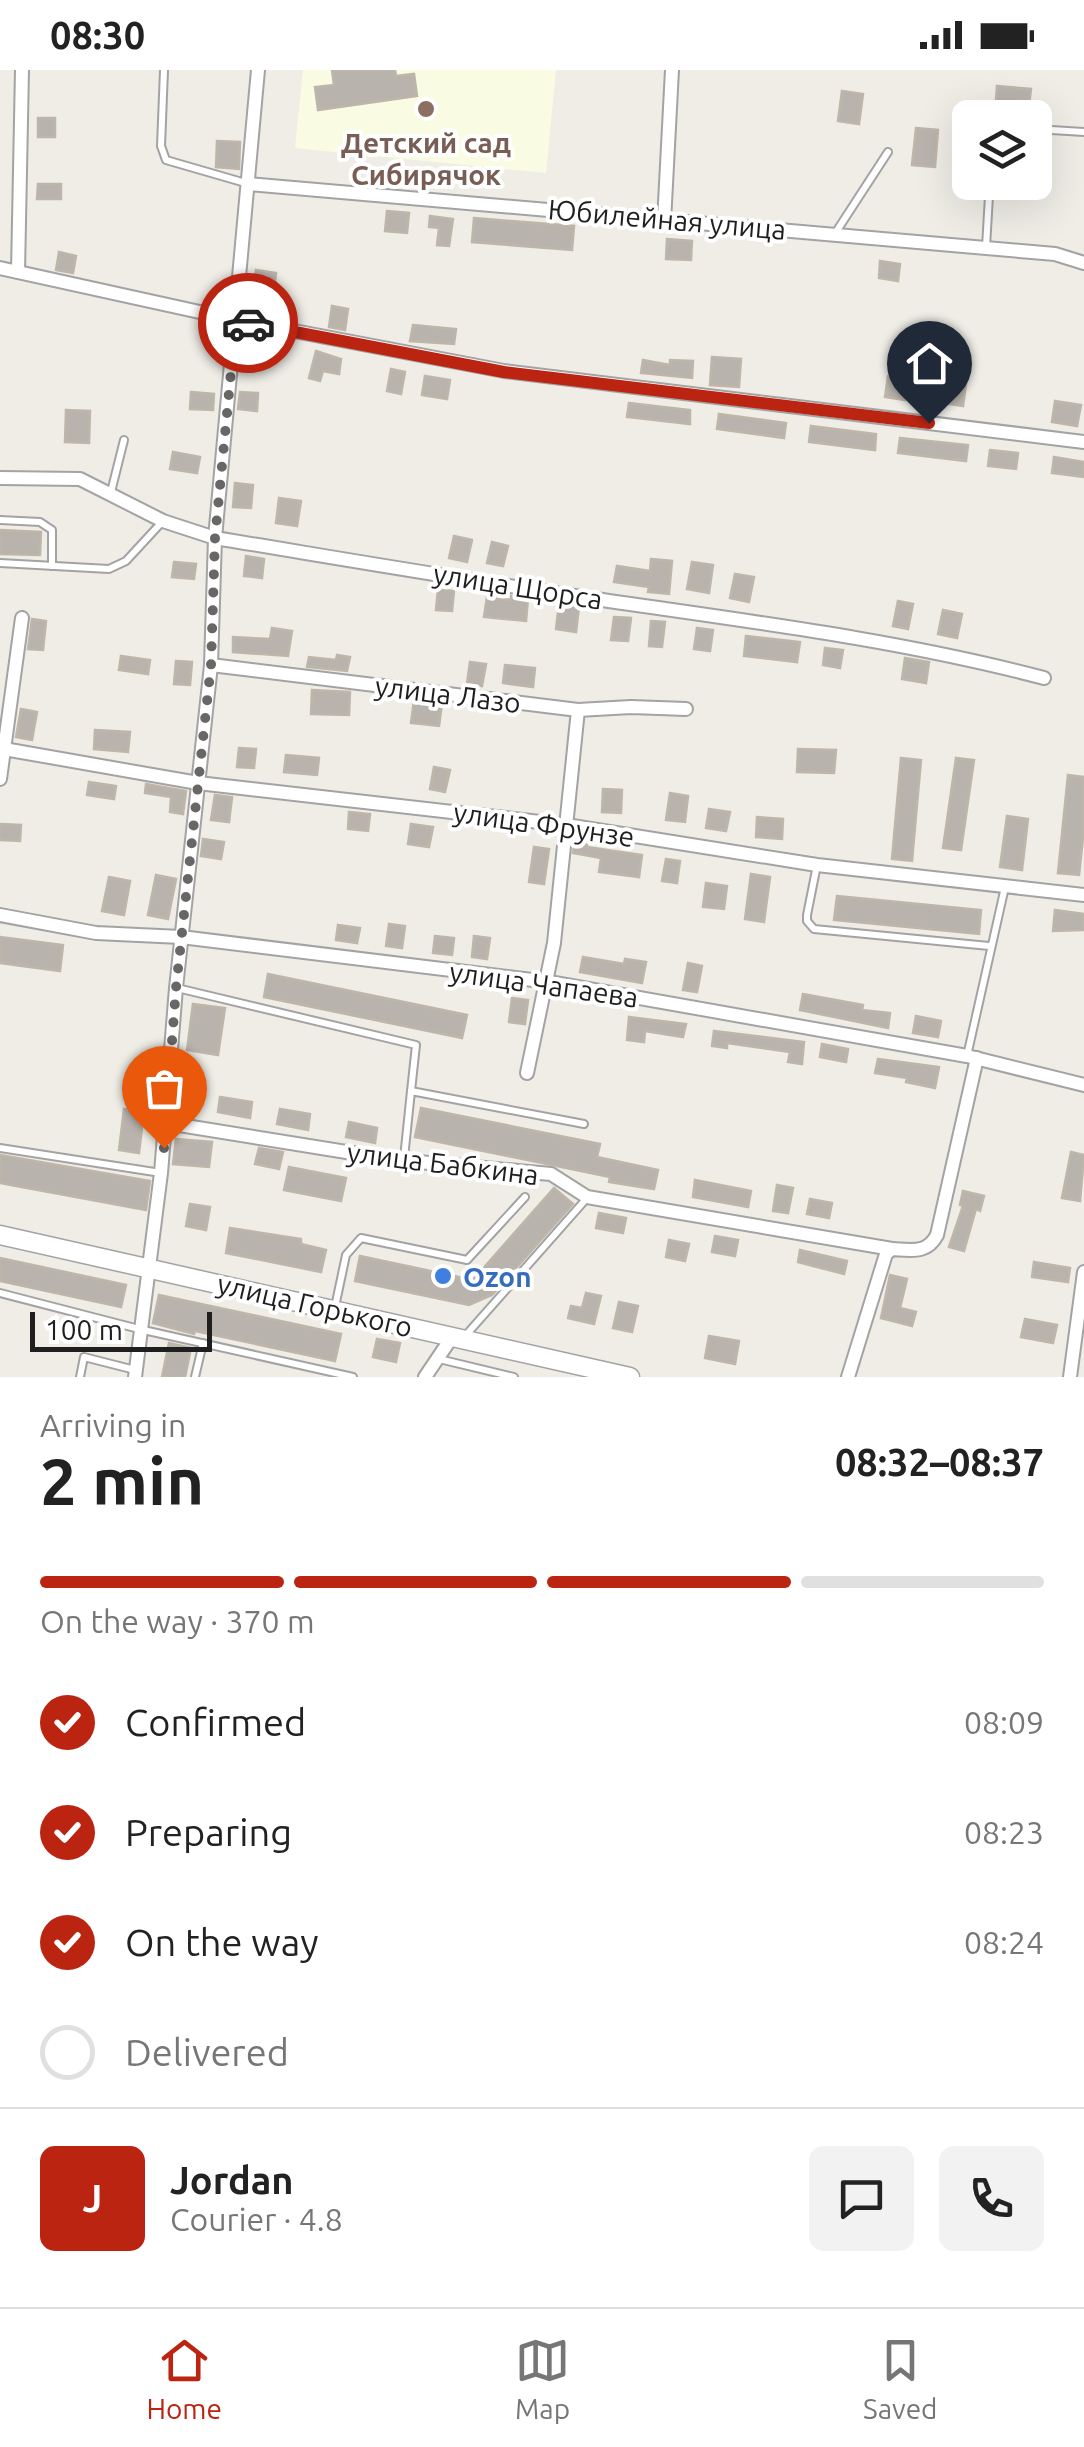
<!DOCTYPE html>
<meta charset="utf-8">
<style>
:root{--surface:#fff;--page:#f2f2f2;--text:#222;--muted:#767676;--line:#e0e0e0;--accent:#bc2412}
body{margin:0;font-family:Ubuntu,sans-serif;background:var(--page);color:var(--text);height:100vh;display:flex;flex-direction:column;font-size:38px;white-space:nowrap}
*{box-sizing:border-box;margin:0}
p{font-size:32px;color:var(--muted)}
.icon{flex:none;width:55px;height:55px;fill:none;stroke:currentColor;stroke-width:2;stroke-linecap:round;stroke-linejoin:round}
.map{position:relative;height:1307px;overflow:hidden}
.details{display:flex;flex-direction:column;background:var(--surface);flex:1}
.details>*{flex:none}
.controls{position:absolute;left:952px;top:30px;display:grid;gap:20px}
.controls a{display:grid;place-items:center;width:100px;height:100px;border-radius:15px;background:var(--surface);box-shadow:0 10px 40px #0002;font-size:50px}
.scale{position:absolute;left:30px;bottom:25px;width:182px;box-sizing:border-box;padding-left:10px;border:5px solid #1f1f1f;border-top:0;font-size:28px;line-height:35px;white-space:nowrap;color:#1f1f1f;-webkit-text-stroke:8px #fff;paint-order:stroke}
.pin{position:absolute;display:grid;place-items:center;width:85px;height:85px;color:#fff;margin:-102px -42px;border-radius:50% 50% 50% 0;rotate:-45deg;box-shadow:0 0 10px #0007}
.pin .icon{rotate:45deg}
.courier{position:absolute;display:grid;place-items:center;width:100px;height:100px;margin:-50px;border:8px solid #bc2412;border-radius:50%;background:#fff;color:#222;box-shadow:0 2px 12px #0007}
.headline em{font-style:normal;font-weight:700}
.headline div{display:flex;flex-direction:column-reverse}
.headline{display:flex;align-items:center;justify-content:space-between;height:170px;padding:0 40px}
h1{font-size:65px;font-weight:700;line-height:75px}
.bar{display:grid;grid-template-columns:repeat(4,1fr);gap:15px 10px;align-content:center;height:120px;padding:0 40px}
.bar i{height:12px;border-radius:8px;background:var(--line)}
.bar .current{background:var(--accent)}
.bar p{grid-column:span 4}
.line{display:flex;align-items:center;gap:25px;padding:0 40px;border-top:2px solid var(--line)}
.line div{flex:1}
.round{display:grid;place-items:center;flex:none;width:105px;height:105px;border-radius:15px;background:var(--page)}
ol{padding:0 40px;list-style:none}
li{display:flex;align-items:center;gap:30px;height:110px}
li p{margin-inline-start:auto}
li .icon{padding:10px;border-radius:50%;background:var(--accent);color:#fff;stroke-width:4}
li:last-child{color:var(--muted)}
li i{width:55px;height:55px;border:5px solid var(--line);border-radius:50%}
.status{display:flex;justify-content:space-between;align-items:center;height:70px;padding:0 50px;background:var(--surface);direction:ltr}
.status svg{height:28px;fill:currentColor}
.tab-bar{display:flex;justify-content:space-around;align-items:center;height:140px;border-top:2px solid var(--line);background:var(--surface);font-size:28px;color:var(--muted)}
.tab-bar a{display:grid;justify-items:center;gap:5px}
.tab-bar .current{color:var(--accent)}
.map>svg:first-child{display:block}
</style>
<div class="status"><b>08:30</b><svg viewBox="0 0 49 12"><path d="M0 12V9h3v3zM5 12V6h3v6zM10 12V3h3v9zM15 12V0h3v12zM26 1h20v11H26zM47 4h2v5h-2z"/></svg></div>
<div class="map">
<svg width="1084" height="1307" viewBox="0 0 1084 1307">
<rect width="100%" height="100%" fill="#efede6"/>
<path fill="#f9fce2" d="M303 0H556L546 103 295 78Z"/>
<g fill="#b8b3ac" stroke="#bfb6aa" stroke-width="2.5">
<path d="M332 0H395L396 6 414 4 417 26 318 40 315 17 334 15Z"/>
<path d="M997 16 1031 19 1029 35 996 31Z"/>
<path d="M842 21 863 24 859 54 838 51Z"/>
<rect x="38" y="48" width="17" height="19"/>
<path d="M916 58 938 60 935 97 912 95Z"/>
<path d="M217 71 240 72 239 99 216 97Z"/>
<path d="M38 114H61V129H37Z"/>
<path d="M387 141 409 143 407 163 385 161Z"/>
<path d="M430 146 453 149 449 176 437 175 439 158 429 157Z"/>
<path d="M474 148 574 156 572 180 472 172Z"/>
<path d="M667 169 692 171 691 190 666 189Z"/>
<path d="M59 182 76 186 73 203 56 200Z"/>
<path d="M880 191 900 194 898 211 879 208Z"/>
<path d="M256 200 276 203 272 241 251 239Z"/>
<path d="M332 236 348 239 345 260 329 257Z"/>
<path d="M413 255 456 259 454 274 410 271Z"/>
<path d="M316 281 341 289 339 304 323 301 320 311 309 308Z"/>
<path d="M712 287 741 289 739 317 710 315Z"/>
<path d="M643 290 670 295V290L693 291 692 308 641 303Z"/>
<path d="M391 299 405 302 401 324 387 321Z"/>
<path d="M425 306 450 310 447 329 422 325Z"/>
<path d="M888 306 907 308 905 330 885 327Z"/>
<path d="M946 311 966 314 963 336 943 333Z"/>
<path d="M191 322 214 324 213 340 190 339Z"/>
<path d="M240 322 258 323 257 341 238 339Z"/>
<path d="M1055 331 1081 335 1077 356 1052 352Z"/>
<path d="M629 333 690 340V354L627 347Z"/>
<path d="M66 340 90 341 89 373 65 372Z"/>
<path d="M719 344 786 353 784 368 717 359Z"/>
<path d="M811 356 876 364 875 380 809 372Z"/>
<path d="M900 368 968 375 966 391 898 383Z"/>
<path d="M990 380 1018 383 1016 399 988 396Z"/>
<path d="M173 382 200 387 197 403 170 399Z"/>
<path d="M1054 387 1084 392V407L1052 403Z"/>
<path d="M235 413 253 415 251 438 233 437Z"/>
<path d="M279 428 301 431 297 456 276 453Z"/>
<path d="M0 460 41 462 40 485 0 484Z"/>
<path d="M454 466 472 470 467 492 449 488Z"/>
<path d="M492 472 508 476 503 496 487 493Z"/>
<path d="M246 486 264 489 262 508 244 506Z"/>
<path d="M651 489 672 491 669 524 648 522 649 517 614 512 617 496 650 501Z"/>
<path d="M174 492 196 494 194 509 172 507Z"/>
<path d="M692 492 713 495 709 523 687 519Z"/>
<path d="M735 504 754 507 749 532 730 528Z"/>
<path d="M438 519 454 521 452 541 436 540Z"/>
<path d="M511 526 528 529 526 551 484 547 487 527 511 530Z"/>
<path d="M898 531 913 534 908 559 893 556Z"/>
<path d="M559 534 579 537 576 562 556 559Z"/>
<path d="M943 540 962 544 957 568 938 564Z"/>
<path d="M614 547 631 548 628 571 611 570Z"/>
<path d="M32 549 46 551 43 580 28 579Z"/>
<path d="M651 551 665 552 662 577 649 576Z"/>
<path d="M272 558 292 561 288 586 233 582V567L270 569Z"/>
<path d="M697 558 713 560 710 581 694 579Z"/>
<path d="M746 566 800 572 797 592 744 586Z"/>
<path d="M825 578 843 580 840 598 823 595Z"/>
<path d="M337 585 350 587 347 601 307 597 309 587 336 590Z"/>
<path d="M121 586 150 590 148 604 119 600Z"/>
<path d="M905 588 929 592 926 613 902 609Z"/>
<path d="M176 591 192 592 190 615 174 614Z"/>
<path d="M470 592 486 594 482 616 467 614Z"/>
<path d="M505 595 535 598 533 617 503 613Z"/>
<path d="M312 620 350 622 349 645 311 644Z"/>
<path d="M414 630 442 633 439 656 411 653Z"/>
<path d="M21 639 37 642 32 670 16 667Z"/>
<path d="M95 660 130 662 128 682 94 679Z"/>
<path d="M239 678 256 679 254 698 237 697Z"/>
<path d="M798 679 836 680 834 703 797 702Z"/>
<path d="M286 685 319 688 317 705 284 702Z"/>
<path d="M901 688 921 690 912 791 892 789Z"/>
<path d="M956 688 974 690 961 780 943 778Z"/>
<path d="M434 697 450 700 445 722 430 719Z"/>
<path d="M1068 705 1084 707V759L1079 805 1058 803Z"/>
<path d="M89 712 116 716 114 729 87 725Z"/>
<path d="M146 714 186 721 183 744 170 742 171 727 145 723Z"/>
<path d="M603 719 622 720 621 743 602 742Z"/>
<path d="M670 723 688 726 685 752 666 750Z"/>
<path d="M215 725 232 727 229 752 211 750Z"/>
<path d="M709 739 730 742 726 761 706 758Z"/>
<path d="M349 742 370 744 368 761 348 759Z"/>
<path d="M1007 746 1028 749 1022 800 1000 797Z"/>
<path d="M757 747 783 749 782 769 756 767Z"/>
<path d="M0 754 21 755 20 771 0 770Z"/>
<path d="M411 754 433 757 429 777 408 774Z"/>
<path d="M575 768 588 770 587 777 642 785 639 807 599 802 601 788 573 783Z"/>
<path d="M203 769 224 772 221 789 201 786Z"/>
<path d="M534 777 549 779 544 814 529 812Z"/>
<path d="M666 789 680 791 677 813 662 811Z"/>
<path d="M751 804 770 807 764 852 745 849Z"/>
<path d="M156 805 176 809 168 849 148 845Z"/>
<path d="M109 807 130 811 124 845 102 841Z"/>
<path d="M706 813 727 816 724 839 703 837Z"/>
<path d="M837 826 981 840 979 864 834 850Z"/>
<path d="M1055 840 1084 844V860L1053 861Z"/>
<path d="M389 854 405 856 402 878 386 876Z"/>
<path d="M338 855 360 858 357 873 336 870Z"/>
<path d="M435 866 454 868 452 885 433 883Z"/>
<path d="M474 866 490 868 487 889 472 887Z"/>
<path d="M0 867 63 875 60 901 0 893Z"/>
<path d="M583 887 624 894 625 889 646 892 642 913 580 902Z"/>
<path d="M688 893 702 896 697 922 683 920Z"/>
<path d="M268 904 467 945 462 968 264 927Z"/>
<path d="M803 924 863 935 862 940 890 943 888 958 800 940Z"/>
<path d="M512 928 528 930 525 954 509 952Z"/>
<path d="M193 934 225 938 218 985 187 980Z"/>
<path d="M916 946 941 951 938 967 913 963Z"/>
<path d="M629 947 686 954 683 967 645 961 644 972 627 970Z"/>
<path d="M714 961 804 972 802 994 788 992 790 982 727 973V978L712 976Z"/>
<path d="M822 974 848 979 846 992 820 987Z"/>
<path d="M878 989 939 997 935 1018 906 1012 907 1008 875 1003Z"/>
<path d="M220 1027 252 1032 250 1048 218 1042Z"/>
<path d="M421 1038 600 1074 597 1087 658 1100 654 1119 609 1112 610 1107 415 1067Z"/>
<path d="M124 1039 144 1041 139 1083 119 1080Z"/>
<path d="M280 1039 310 1044 308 1060 277 1054Z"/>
<path d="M349 1052 377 1058 375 1073 346 1067Z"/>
<path d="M176 1069 212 1072 209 1097 173 1094Z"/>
<path d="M259 1078 283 1082 279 1099 255 1094Z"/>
<path d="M1071 1082 1084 1085 1080 1131 1062 1128Z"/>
<path d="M0 1085 150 1111 146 1140 0 1113Z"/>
<path d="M289 1097 346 1108 341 1131 284 1120Z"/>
<path d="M695 1110 751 1121 748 1137 693 1127Z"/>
<path d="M777 1115 793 1118 788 1143 773 1141Z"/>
<path d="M554 1118 573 1134 492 1225 469 1235 355 1211 360 1186 473 1210Z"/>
<path d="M963 1121 984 1126 980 1141 976 1139 964 1181 949 1177 963 1136 960 1135Z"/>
<path d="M810 1129 832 1133 829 1148 807 1144Z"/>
<path d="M190 1134 210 1137 206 1160 186 1156Z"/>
<path d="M599 1143 626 1148 623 1163 596 1158Z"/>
<path d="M230 1158 301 1169V1174L326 1180 321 1202 226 1183Z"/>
<path d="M715 1166 738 1170 735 1186 712 1182Z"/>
<path d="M669 1170 689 1174 685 1191 666 1187Z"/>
<path d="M800 1180 847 1191 844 1204 798 1192Z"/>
<path d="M0 1188 126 1215 121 1237 0 1211Z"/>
<path d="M1034 1192 1070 1198 1068 1212 1032 1207Z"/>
<path d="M890 1205 907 1209 900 1238 916 1242 912 1256 881 1248Z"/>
<path d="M586 1223 601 1226 594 1254 568 1248 571 1236 582 1238Z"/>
<path d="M159 1225 341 1264 335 1291 195 1261 194 1264 153 1253Z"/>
<path d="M619 1232 638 1236 632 1262 613 1258Z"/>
<path d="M1025 1249 1057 1255 1053 1273 1021 1267Z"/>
<path d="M709 1266 739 1271 735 1294 705 1288Z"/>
<path d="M377 1269 400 1273 396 1292 373 1287Z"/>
<path d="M169 1273 191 1278 185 1307H162Z"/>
</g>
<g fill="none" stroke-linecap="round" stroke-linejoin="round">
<defs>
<g id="service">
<path d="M164 0 161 76 166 90 249 114"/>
<path d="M1035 59 1084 62"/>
<path d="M836 162 888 82"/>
<path d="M986 177 989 126 1002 118 1005 112"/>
<path d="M111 422 124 370"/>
<path d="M0 450 40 452 52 460V496"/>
<path d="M0 493 109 499 126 491 162 452"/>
<path d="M817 795 807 845V851L814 859 989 876"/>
<path d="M177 918 416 975 411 1021"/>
<path d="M967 986 1005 817"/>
<path d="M0 1078 161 1103"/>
<path d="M404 1088 411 1021 584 1054"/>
<path d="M0 1223 139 1259 353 1307"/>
<path d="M335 1237 346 1185 361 1168 467 1190 525 1127"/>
<path d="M466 1265 587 1128"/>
<path d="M439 1289 514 1307"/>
<path d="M80 1307 84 1287 135 1300"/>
<path d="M195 1307 203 1273"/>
</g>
<g id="minor">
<path d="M249 114 1055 184 1084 193"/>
<path d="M664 152 672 0"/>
<path d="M0 198 236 250 504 301 1084 372"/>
<path d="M18 202 22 0"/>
<path d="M0 408 80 409 163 451 215 468C337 488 459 509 582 527 737 550 892 568 1044 608"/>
<path d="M211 595 578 640 631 637 686 639"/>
<path d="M4 679 198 713 566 755 817 795 1084 825"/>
<path d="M0 709 22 548"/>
<path d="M0 845 96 863 181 867 549 912 967 986 1084 1015"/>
<path d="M527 1003 554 873 578 640"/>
<path d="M167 1053 396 1090 551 1104 587 1127 892 1179"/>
<path d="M135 1307 161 1103 176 918 211 595 215 468 258 0"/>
<path d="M425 1307 452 1267"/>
<path d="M848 1307 886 1184 892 1179C912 1180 927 1184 937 1165L977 988"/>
<path d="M1070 1307 1084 1202"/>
</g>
<path id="tertiary" d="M0 1165 630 1307"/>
</defs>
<use href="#service" stroke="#a3a3a3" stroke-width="10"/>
<use href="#minor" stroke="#a3a3a3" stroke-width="16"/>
<use href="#tertiary" stroke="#a3a3a3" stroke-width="21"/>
<use href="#service" stroke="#fff" stroke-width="6"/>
<use href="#minor" stroke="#fff" stroke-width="12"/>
<use href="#tertiary" stroke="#fff" stroke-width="18"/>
</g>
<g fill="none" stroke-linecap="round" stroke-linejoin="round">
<path stroke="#686765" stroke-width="10" stroke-dasharray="0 18" d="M164 1078 176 918 211 595 215 468 236 250 248 253"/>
<path stroke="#bc2412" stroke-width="12" d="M248 253 504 302 929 353"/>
</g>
<circle fill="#8d6e63" stroke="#fff" stroke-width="4" cx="426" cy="39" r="10"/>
<circle fill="#3f7fe0" stroke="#fff" stroke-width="4" cx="443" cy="1206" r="10"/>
<g text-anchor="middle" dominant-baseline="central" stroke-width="8" stroke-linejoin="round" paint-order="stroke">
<g font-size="28" font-weight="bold" fill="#785e54" stroke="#fff">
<text x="426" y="72">Детский сад<tspan x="426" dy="32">Сибирячок</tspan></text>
</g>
<g font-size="28" fill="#1f1f1f" stroke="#fff">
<text transform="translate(667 149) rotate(5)">Юбилейная улица</text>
<text transform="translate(518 516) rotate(9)">улица Щорса</text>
<text transform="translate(448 624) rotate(7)">улица Лазо</text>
<text transform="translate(544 754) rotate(8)">улица Фрунзе</text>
<text transform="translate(544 914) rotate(8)">улица Чапаева</text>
<text transform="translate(443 1093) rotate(7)">улица Бабкина</text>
<text transform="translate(315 1235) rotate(13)">улица Горького</text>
</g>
<g font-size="28" font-weight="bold" fill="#366cbe" stroke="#fff" text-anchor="start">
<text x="463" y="1206">Ozon</text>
</g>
</g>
</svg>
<div class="controls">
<a><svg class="icon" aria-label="layers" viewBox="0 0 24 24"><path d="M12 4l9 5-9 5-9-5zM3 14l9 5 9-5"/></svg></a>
</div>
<div class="scale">100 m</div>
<div class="pin" style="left:164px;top:1078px;background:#ea580c"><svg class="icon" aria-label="bag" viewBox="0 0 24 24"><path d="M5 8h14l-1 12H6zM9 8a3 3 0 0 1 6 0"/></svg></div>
<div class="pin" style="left:929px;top:353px;background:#1f2937"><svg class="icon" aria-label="home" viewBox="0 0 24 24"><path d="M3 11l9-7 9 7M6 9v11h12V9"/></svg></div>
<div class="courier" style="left:248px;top:253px"><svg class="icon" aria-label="car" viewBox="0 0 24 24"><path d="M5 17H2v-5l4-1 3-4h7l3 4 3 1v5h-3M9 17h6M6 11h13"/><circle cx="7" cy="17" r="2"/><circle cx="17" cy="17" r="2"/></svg></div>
</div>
<section class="details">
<div class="headline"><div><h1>2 min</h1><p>Arriving in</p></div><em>08:32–08:37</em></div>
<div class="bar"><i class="current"></i><i class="current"></i><i class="current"></i><i></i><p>On the way · 370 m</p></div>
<ol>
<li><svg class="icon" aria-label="check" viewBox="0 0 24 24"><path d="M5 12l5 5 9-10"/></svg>Confirmed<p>08:09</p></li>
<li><svg class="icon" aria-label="check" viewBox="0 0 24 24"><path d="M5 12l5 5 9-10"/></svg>Preparing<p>08:23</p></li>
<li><svg class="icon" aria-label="check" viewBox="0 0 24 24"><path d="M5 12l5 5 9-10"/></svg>On the way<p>08:24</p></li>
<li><i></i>Delivered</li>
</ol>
<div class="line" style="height:180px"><b class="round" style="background:var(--accent);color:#fff">J</b><div><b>Jordan</b><p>Courier · 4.8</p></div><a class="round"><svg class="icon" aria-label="chat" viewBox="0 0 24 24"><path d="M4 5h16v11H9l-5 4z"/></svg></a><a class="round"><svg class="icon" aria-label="phone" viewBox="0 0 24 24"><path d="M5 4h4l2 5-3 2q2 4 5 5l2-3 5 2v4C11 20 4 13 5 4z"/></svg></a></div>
</section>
<nav class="tab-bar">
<a class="current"><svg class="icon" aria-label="home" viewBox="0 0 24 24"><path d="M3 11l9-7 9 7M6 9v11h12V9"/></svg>Home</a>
<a><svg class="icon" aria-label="map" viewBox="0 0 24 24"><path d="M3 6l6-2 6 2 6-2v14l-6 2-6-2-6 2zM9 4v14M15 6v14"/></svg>Map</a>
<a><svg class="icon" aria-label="saved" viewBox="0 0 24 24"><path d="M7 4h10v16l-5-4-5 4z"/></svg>Saved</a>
</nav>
